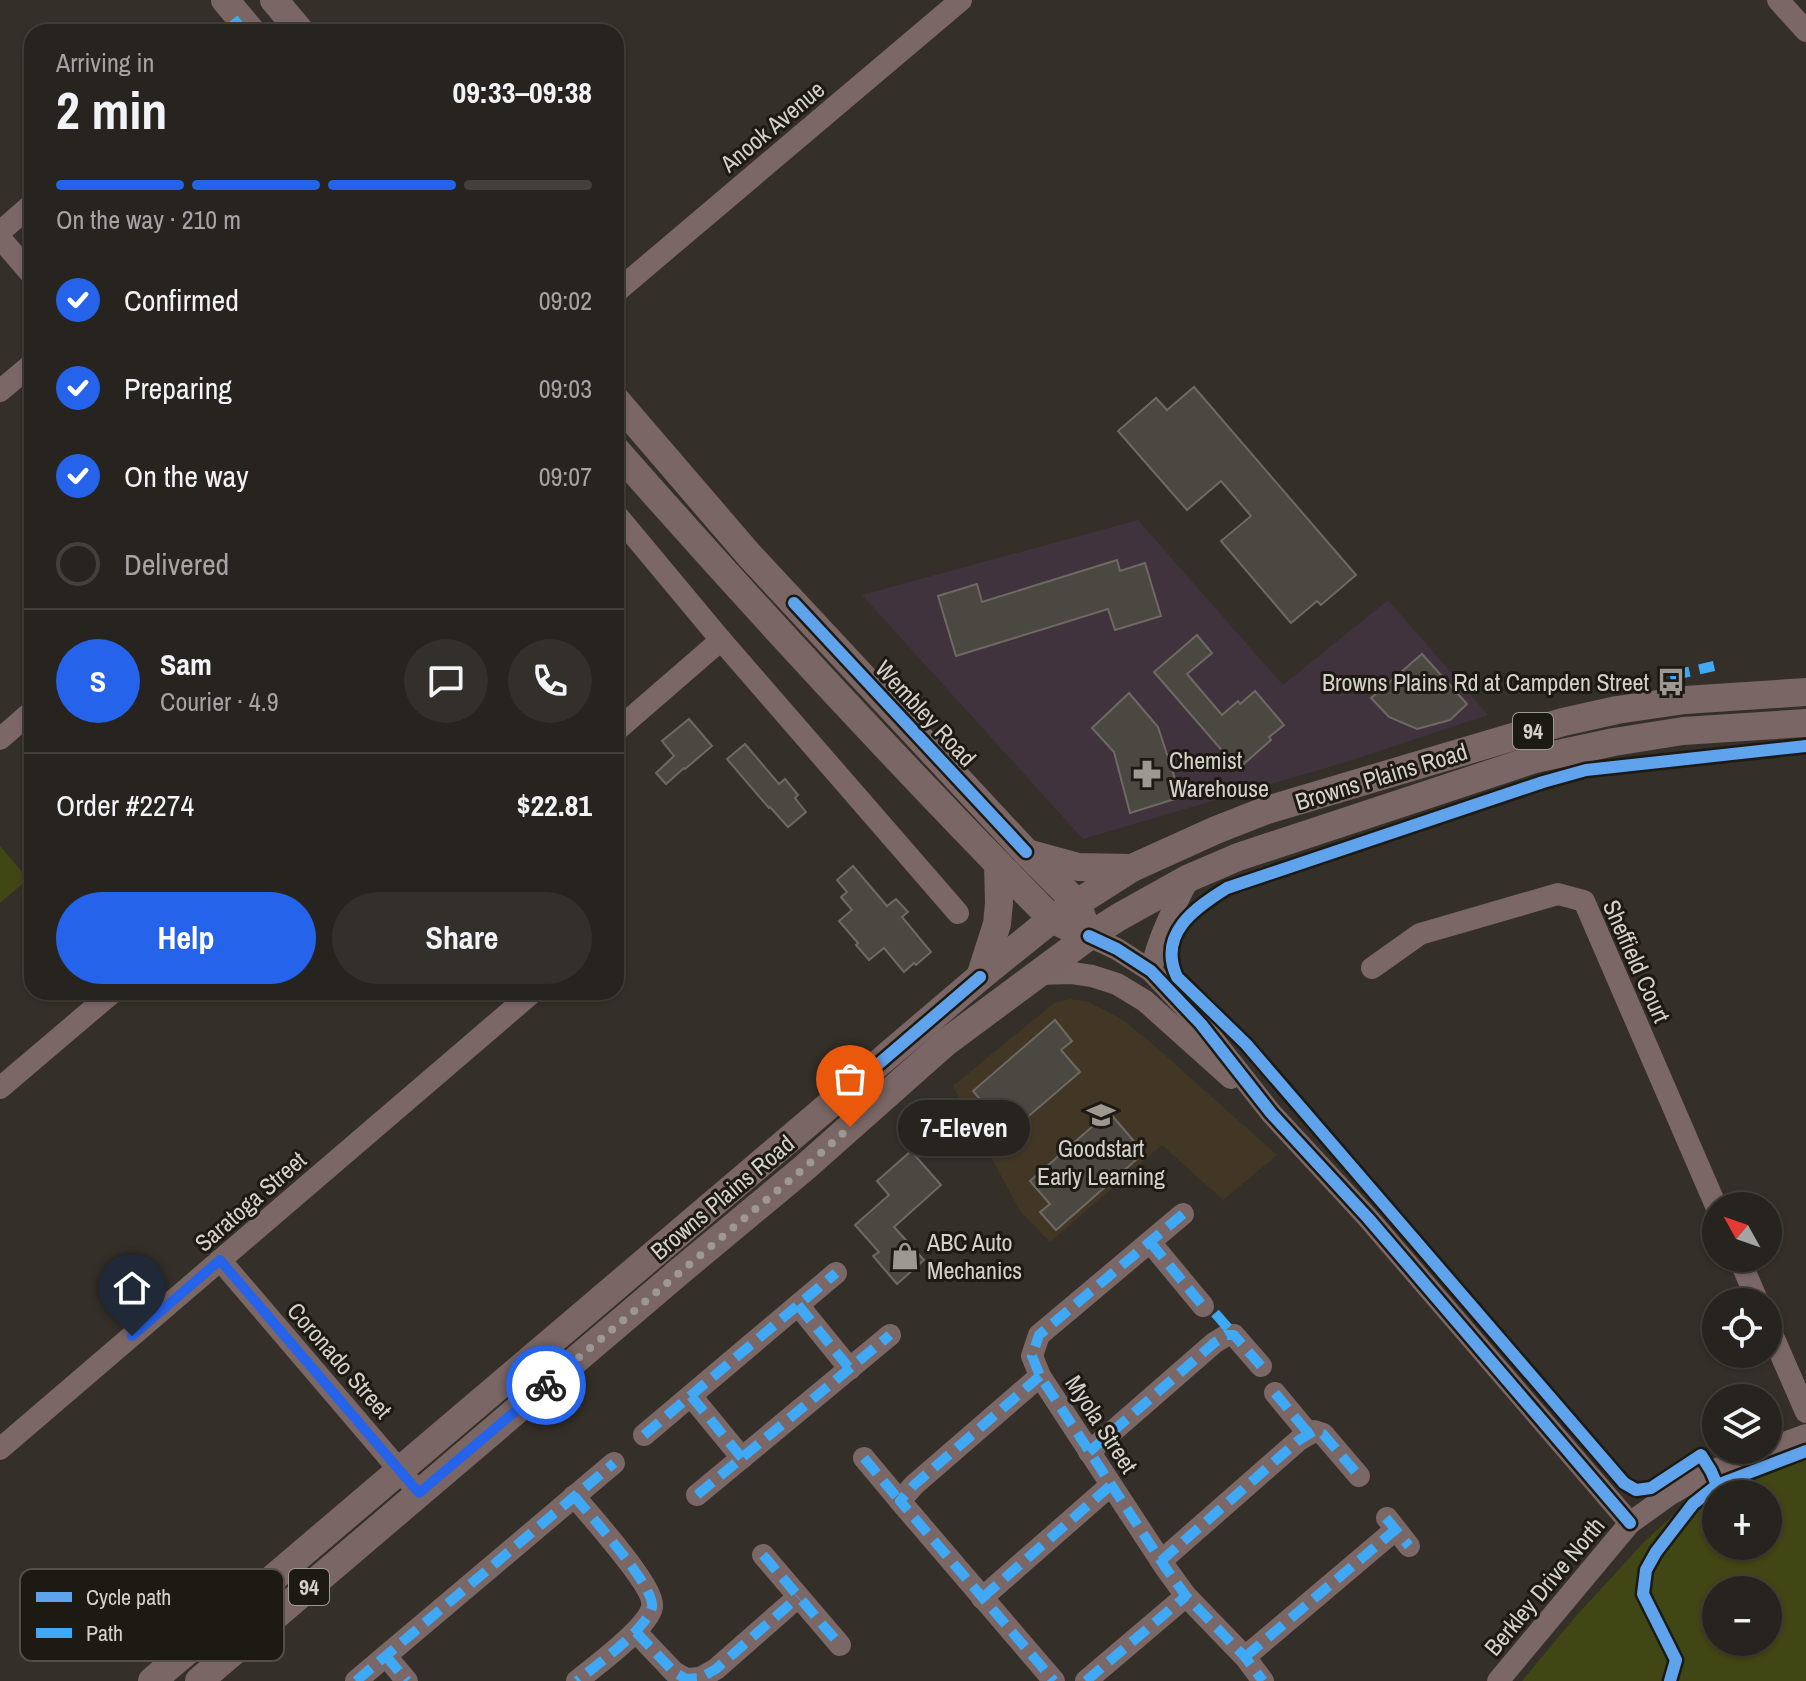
<!DOCTYPE html>
<meta charset="utf-8">
<style>
:root{--surface:#27231e;--page:#332f2b;--text:#f1f3f6;--muted:#a4a4a4;--line:#43403c;--accent:#2563eb}
body{margin:0;font-family:"Archivo Narrow",sans-serif;background:var(--page);color:var(--text);height:100vh;display:flex;flex-direction:column;font-size:30px;white-space:nowrap}
*{box-sizing:border-box;margin:0}
p{font-size:26px;color:var(--muted)}
.icon{flex:none;width:44px;height:44px;fill:none;stroke:currentColor;stroke-width:2;stroke-linecap:round;stroke-linejoin:round}
.map{position:relative;flex:1;overflow:hidden}
.drawer{position:absolute;left:24px;top:24px;width:600px;height:976px;display:flex;flex-direction:column;background:var(--surface);border-radius:24px;box-shadow:0 2px 6px #0004,0 0 0 2px var(--line)}
.drawer>*{flex:none}
.needle{width:52px;rotate:310deg}
.buttons{position:absolute;left:1702px;top:1192px;display:grid;gap:16px}
.buttons a{display:grid;place-items:center;width:80px;height:80px;border-radius:50%;background:var(--surface);box-shadow:0 2px 6px #0004,0 0 0 2px var(--line);font-size:40px}
.pin{position:absolute;display:grid;place-items:center;width:68px;height:68px;color:#fff;margin:-82px -34px;border-radius:50% 50% 50% 0;rotate:-45deg;box-shadow:0 0 8px #0007}
.pin .icon{rotate:45deg}
.courier{position:absolute;display:grid;place-items:center;width:80px;height:80px;margin:-40px;border:6px solid #2563eb;border-radius:50%;background:#fff;color:#222;box-shadow:0 2px 10px #0007}
.bubble{position:absolute;height:56px;border-radius:28px;background:var(--surface);box-shadow:0 2px 6px #0004,0 0 0 2px var(--line);font-size:26px;font-weight:800;line-height:56px;text-align:center}
.headline em{font-style:normal;font-weight:800}
.headline div{display:flex;flex-direction:column-reverse}
.headline{display:flex;align-items:center;justify-content:space-between;height:136px;padding:0 32px}
h1{font-size:52px;font-weight:800;line-height:60px}
.bar{display:grid;grid-template-columns:repeat(4,1fr);gap:12px 8px;align-content:center;height:96px;padding:0 32px}
.bar i{height:10px;border-radius:6px;background:var(--line)}
.bar .selected{background:var(--accent)}
.bar p{grid-column:span 4}
.line{display:flex;align-items:center;gap:20px;padding:0 32px;border-top:2px solid var(--line)}
.line div{flex:1}
.round{display:grid;place-items:center;flex:none;width:84px;height:84px;border-radius:42px;background:var(--page)}
ol{padding:0 32px;list-style:none}
li{display:flex;align-items:center;gap:24px;height:88px}
li p{margin-inline-start:auto}
li .icon{padding:8px;border-radius:50%;background:var(--accent);color:#fff;stroke-width:4}
li:last-child{color:var(--muted)}
li i{width:44px;height:44px;border:4px solid var(--line);border-radius:50%}
.primary-button{display:flex;gap:16px;margin-top:auto;padding:16px 32px}
.primary-button a{flex:1;height:92px;border-radius:48px;background:var(--accent);color:#fff;font-size:32px;font-weight:800;line-height:92px;text-align:center}
.primary-button a+a{background:var(--page);color:var(--text)}
.map>svg:first-child{display:block}
</style>
<div class="map">
<svg width="1806" height="1681" viewBox="0 0 1806 1681">
<rect width="100%" height="100%" fill="#342f28"/>
<path fill="#41333d" d="M1138 520 1283 685 1388 600 1488 715 1349 761 1083 839 862 595Z"/>
<path fill="#423725" d="M1070 999 1089 1002 1123 1020 1156 1047 1277 1155 1223 1200 1162 1145 1050 1242 1020 1211 953 1086 1054 1003Z"/>
<g fill="#404614" fill-rule="evenodd">
<path d="M0 846 28 879 0 903Z"/>
<path d="M1806 1446V1681H1522L1576 1616 1645 1541 1689 1501 1731 1475ZM1716 1494H1768V1546H1716ZM1716 1590H1768V1642H1716Z"/>
</g>
<g fill="#4b4741" stroke="#6e6963" stroke-width="2">
<path d="M1194 387 1356 575 1321 605 1317 601 1291 623 1221 541 1251 516 1221 481 1187 510 1118 431 1156 398 1167 410Z"/>
<path d="M1117 560 1120 571 1145 563 1161 616 1115 630 1108 609 956 656 938 596 977 584 982 602Z"/>
<path d="M1197 635 1212 653 1187 674 1222 715 1238 701 1240 704 1255 691 1284 725 1269 737 1271 740 1238 769 1154 672Z"/>
<path d="M1422 654 1467 704 1450 720 1417 729 1389 717 1371 698Z"/>
<path d="M1129 693 1158 727 1181 797 1130 813 1114 752 1092 728Z"/>
<path d="M689 719 712 746 685 769 684 768 666 784 656 773 674 756 662 741Z"/>
<path d="M745 744 779 784 785 779 798 795 795 798 806 812 788 827 770 807 769 808 727 759Z"/>
<path d="M853 866 887 906 896 899 908 912 902 917 931 952 916 965 914 963 904 972 884 948 869 960 856 945 858 943 839 921 852 910 841 897 847 892 837 880Z"/>
<path d="M1055 1020 1072 1041 1061 1050 1080 1072 1009 1133 973 1091Z"/>
<path d="M1109 1112 1144 1153 1056 1230 1040 1212 1050 1204 1030 1181Z"/>
<path d="M911 1151 941 1185 894 1227 924 1260 897 1284 873 1256 879 1252 855 1225 889 1195 877 1181Z"/>
</g>
<g fill="none" stroke-linecap="round" stroke-linejoin="round">
<g stroke="#7b6766" stroke-width="22">
<path d="M1778 0 1806 31"/>
<path d="M0 232 32 204"/>
<path d="M0 238 32 275"/>
<path d="M616 292 961 0"/>
<path d="M0 391 32 364"/>
<path d="M616 514 721 640 958 913"/>
<path d="M616 731 721 640"/>
<path d="M0 739 32 711"/>
<path d="M1089 936 1117 949 1151 971 1201 1024 1271 1113 1368 1218 1630 1523"/>
<path d="M1372 968 1420 934 1558 894 1584 901 1716 1206"/>
<path d="M1151 971C1158 938 1173 909 1189 878"/>
<path d="M1037 974 1072 973 1092 976 1117 984 1145 1001 1231 1078"/>
<path d="M0 1088 113 992"/>
<path d="M1183 1214 1039 1335 1032 1356 1040 1376 1165 1567 1186 1596 1245 1657 1263 1681"/>
<path d="M1150 1242 1203 1306"/>
<path d="M1739 1258 1758 1302"/>
<path d="M220 1260 419 1493"/>
<path d="M798 1305 850 1369"/>
<path d="M1768 1325 1806 1412"/>
<path d="M1040 1376 914 1485 900 1501 1054 1681"/>
<path d="M1275 1393 1309 1434"/>
<path d="M691 1396 742 1458"/>
<path d="M644 1435 836 1273"/>
<path d="M0 1449 533 992"/>
<path d="M1768 1449 1806 1435"/>
<path d="M1089 1452 1214 1343 1227 1335H1234L1261 1366"/>
<path d="M864 1458 900 1501"/>
<path d="M697 1495 890 1335"/>
<path d="M574 1496C589 1514 656 1588 652 1607 648 1628 595 1666 577 1681"/>
<path d="M1387 1518 1409 1546"/>
<path d="M763 1555 840 1645"/>
<path d="M1161 1561 1299 1440 1314 1431 1323 1434 1359 1476"/>
<path d="M982 1598 1111 1485"/>
<path d="M636 1632 674 1672 686 1679 700 1678 716 1669 798 1597"/>
<path d="M386 1656 407 1681"/>
<path d="M1245 1657 1395 1530"/>
<path d="M356 1681 614 1463"/>
<path d="M1086 1681 1186 1596"/>
<path d="M1498 1681 1630 1523 1669 1495 1711 1471 1766 1450"/>
</g>
<g stroke="#7a6664" stroke-width="28">
<path d="M225 0 252 32"/>
<path d="M274 0 301 32"/>
<path d="M616 400 750 556 1026 852 1077 903 1083 920"/>
<path d="M616 450C757 610 902 767 1052 919L1066 926"/>
<path d="M1027 853 1078 867 1132 868"/>
<path d="M980 977 997 924 999 903 998 864"/>
<path d="M152 1681 980 977 1052 919 1132 868 1216 830 1267 810 1563 722 1617 710 1685 700 1806 692"/>
<path d="M199 1681 679 1272 803 1169 945 1043 1089 936 1119 917 1189 878 1238 857 1535 759 1614 742 1683 731 1806 723"/>
</g>
<g stroke="#3fa9f5" stroke-width="10" stroke-dasharray="20 10" stroke-linecap="butt">
<path d="M225 32 241 19"/>
<path d="M1670 676 1714 666"/>
<path d="M1183 1214 1039 1335 1032 1356 1040 1376 1165 1567 1186 1596 1245 1657 1263 1681"/>
<path d="M1150 1242 1203 1306"/>
<path d="M798 1305 850 1369"/>
<path d="M1215 1313 1234 1335"/>
<path d="M1040 1376 914 1485 900 1501 1054 1681"/>
<path d="M1275 1393 1309 1434"/>
<path d="M691 1396 742 1458"/>
<path d="M644 1435 836 1273"/>
<path d="M1089 1452 1214 1343 1227 1335H1234L1261 1366"/>
<path d="M864 1458 900 1501"/>
<path d="M697 1495 890 1335"/>
<path d="M574 1496C589 1514 656 1588 652 1607 648 1628 595 1666 577 1681"/>
<path d="M1386 1518 1409 1546"/>
<path d="M763 1555 840 1645"/>
<path d="M1161 1561 1299 1440 1314 1431 1323 1434 1359 1476"/>
<path d="M982 1598 1111 1485"/>
<path d="M636 1632 674 1672 686 1679 700 1678 716 1669 798 1597"/>
<path d="M386 1656 407 1681"/>
<path d="M1245 1657 1395 1530"/>
<path d="M356 1681 614 1463"/>
<path d="M1086 1681 1186 1596"/>
</g>
<defs>
<g id="cycleway">
<path d="M794 603 1026 852"/>
<path d="M1089 936 1117 949 1151 971 1201 1024 1271 1113 1368 1218 1630 1523"/>
<path d="M861 1079 980 977"/>
<path d="M1717 1485 1711 1471 1701 1455 1651 1488 1636 1490 1624 1483 1246 1044 1177 977C1157 934 1195 908 1227 888L1543 782 1586 770 1806 746"/>
<path d="M1670 1681 1676 1660 1643 1594 1646 1570 1656 1552 1693 1504 1717 1485 1806 1451"/>
</g>
</defs>
<use href="#cycleway" stroke="#1d1913" stroke-width="17"/>
<use href="#cycleway" stroke="#60a3ed" stroke-width="12"/>
</g>
<g fill="none" stroke-linecap="round" stroke-linejoin="round">
<path stroke="#9d9890" stroke-width="8" stroke-dasharray="0 14.4" d="M546 1385 803 1169 850 1127"/>
<path stroke="#2563eb" stroke-width="10" d="M132 1336 220 1260 419 1493 546 1385"/>
</g>
<defs>
<symbol id="bus-bare" viewBox="-9 -9 18 18"><path d="M-5-6H5V4H4V6H2V4H-2V6H-4V4H-5ZM-3.5-4V0h7V-4ZM-3.5 1.2v1.5H-2V1.2ZM2 1.2v1.5H3.5V1.2Z" fill="#9d9890" stroke="#1d1913" stroke-width="2.5" paint-order="stroke"/></symbol>
<symbol id="pharmacy-bare" viewBox="-9 -9 18 18"><path d="M-2-6h4v4h4v4h-4v4h-4v-4h-4v-4h4Z" fill="#9d9890" stroke="#1d1913" stroke-width="2.5" paint-order="stroke"/></symbol>
<symbol id="school-bare" viewBox="-9 -9 18 18"><path d="M0-5L7-2L0 1L-7-2ZM-4 1L0 2.5L4 1V4Q0 6-4 4Z" fill="#9d9890" stroke="#1d1913" stroke-width="2.5" paint-order="stroke"/></symbol>
<symbol id="shop-bare" viewBox="-9 -9 18 18"><path d="M-5-2.5h2.3a2.7 3.5 0 0 1 5.4 0H5L5.5 6h-11ZM-1.5-2.5h3a1.5 2.3 0 0 0-3 0Z" fill="#9d9890" stroke="#1d1913" stroke-width="2.5" paint-order="stroke"/></symbol>
</defs>
<g fill-rule="evenodd">
<use href="#bus-bare" x="1651" y="662" width="40" height="40"/>
<use href="#pharmacy-bare" x="1127" y="754" width="40" height="40"/>
<use href="#school-bare" x="1081" y="1095" width="40" height="40"/>
<use href="#shop-bare" x="885" y="1236" width="40" height="40"/>
</g>
<g text-anchor="middle" dominant-baseline="central" stroke-width="6" stroke-linejoin="round" paint-order="stroke">
<g fill="#1d1913" stroke="#9e9a92" stroke-width="2">
<rect x="1513" y="713" width="40" height="36" rx="6"/>
<rect x="289" y="1569" width="40" height="36" rx="6"/>
</g>
<g font-size="22" font-weight="bold" fill="#d6d1c8">
<text x="1533" y="731">94</text>
<text x="309" y="1587">94</text>
</g>
<g font-size="24" fill="#d6d1c8" stroke="#1d1913">
<text transform="translate(772 126) rotate(-40)">Anook Avenue</text>
<text transform="translate(926 713) rotate(47)">Wembley Road</text>
<text transform="translate(1381 776) rotate(-17)">Browns Plains Road</text>
<text transform="translate(1637 961) rotate(66)">Sheffield Court</text>
<text transform="translate(722 1197) rotate(-40)">Browns Plains Road</text>
<text transform="translate(250 1201) rotate(-41)">Saratoga Street</text>
<text transform="translate(340 1360) rotate(49)">Coronado Street</text>
<text transform="translate(1102 1424) rotate(57)">Myola Street</text>
<text transform="translate(1544 1586) rotate(-50)">Berkley Drive North</text>
</g>
<g font-size="24" fill="#d6d1c8" stroke="#1d1913" text-anchor="start">
<text x="1649" y="682" text-anchor="end">Browns Plains Rd at Campden Street</text>
<text x="1169" y="760">Chemist<tspan x="1169" dy="28">Warehouse</tspan></text>
<text x="1101" y="1148" text-anchor="middle">Goodstart<tspan x="1101" dy="28">Early Learning</tspan></text>
<text x="927" y="1242">ABC Auto<tspan x="927" dy="28">Mechanics</tspan></text>
</g>
</g>
<rect x="20" y="1569" width="264" height="92" rx="12" fill="#1d1913" stroke="#545049" stroke-width="2"/>
<rect x="36" y="1592" width="36" height="10" fill="#60a3ed"/>
<rect x="36" y="1628" width="36" height="10" fill="#3fa9f5"/>
<g font-size="22" fill="#d6d1c8">
<text x="86" y="1605">Cycle path</text>
<text x="86" y="1641">Path</text>
</g>
</svg>
<div class="buttons">
<a><svg class="needle" viewBox="-14 -14 28 28"><path d="M0-13l5 13h-10z" fill="#e53935"/><path d="M0 13l5-13h-10z" fill="#a4a4a4"/></svg></a>
<a><svg class="icon" aria-label="locate" viewBox="0 0 24 24"><circle cx="12" cy="12" r="6"/><path d="M12 2v4M12 18v4M2 12h4M18 12h4"/></svg></a>
<a><svg class="icon" aria-label="layers" viewBox="0 0 24 24"><path d="M12 4l9 5-9 5-9-5zM3 14l9 5 9-5"/></svg></a>
<a>+</a>
<a>−</a>
</div>
<div class="pin" style="left:850px;top:1127px;background:#ea580c"><svg class="icon" aria-label="bag" viewBox="0 0 24 24"><path d="M5 8h14l-1 12H6zM9 8a3 3 0 0 1 6 0"/></svg></div>
<div class="pin" style="left:132px;top:1336px;background:#1f2937"><svg class="icon" aria-label="home" viewBox="0 0 24 24"><path d="M3 11l9-7 9 7M6 9v11h12V9"/></svg></div>
<div class="courier" style="left:546px;top:1385px"><svg class="icon" aria-label="bike" viewBox="0 0 24 24"><circle cx="6" cy="16" r="4"/><circle cx="18" cy="16" r="4"/><path d="M6 16l4-8h5l3 8M10 8l3 8H6M13 5h3"/></svg></div>
<div class="bubble" style="left:898px;top:1100px;width:132px">7-Eleven</div>
<section class="drawer">
<div class="headline"><div><h1>2 min</h1><p>Arriving in</p></div><em>09:33–09:38</em></div>
<div class="bar"><i class="selected"></i><i class="selected"></i><i class="selected"></i><i></i><p>On the way · 210 m</p></div>
<ol>
<li><svg class="icon" aria-label="check" viewBox="0 0 24 24"><path d="M5 12l5 5 9-10"/></svg>Confirmed<p>09:02</p></li>
<li><svg class="icon" aria-label="check" viewBox="0 0 24 24"><path d="M5 12l5 5 9-10"/></svg>Preparing<p>09:03</p></li>
<li><svg class="icon" aria-label="check" viewBox="0 0 24 24"><path d="M5 12l5 5 9-10"/></svg>On the way<p>09:07</p></li>
<li><i></i>Delivered</li>
</ol>
<div class="line" style="height:144px"><b class="round" style="background:var(--accent);color:#fff">S</b><div><b>Sam</b><p>Courier · 4.9</p></div><a class="round"><svg class="icon" aria-label="chat" viewBox="0 0 24 24"><path d="M4 5h16v11H9l-5 4z"/></svg></a><a class="round"><svg class="icon" aria-label="phone" viewBox="0 0 24 24"><path d="M5 4h4l2 5-3 2q2 4 5 5l2-3 5 2v4C11 20 4 13 5 4z"/></svg></a></div>
<div class="line" style="height:104px"><div>Order #2274</div><b>$22.81</b></div>
<div class="primary-button"><a>Help</a><a>Share</a></div>
</section>
</div>
